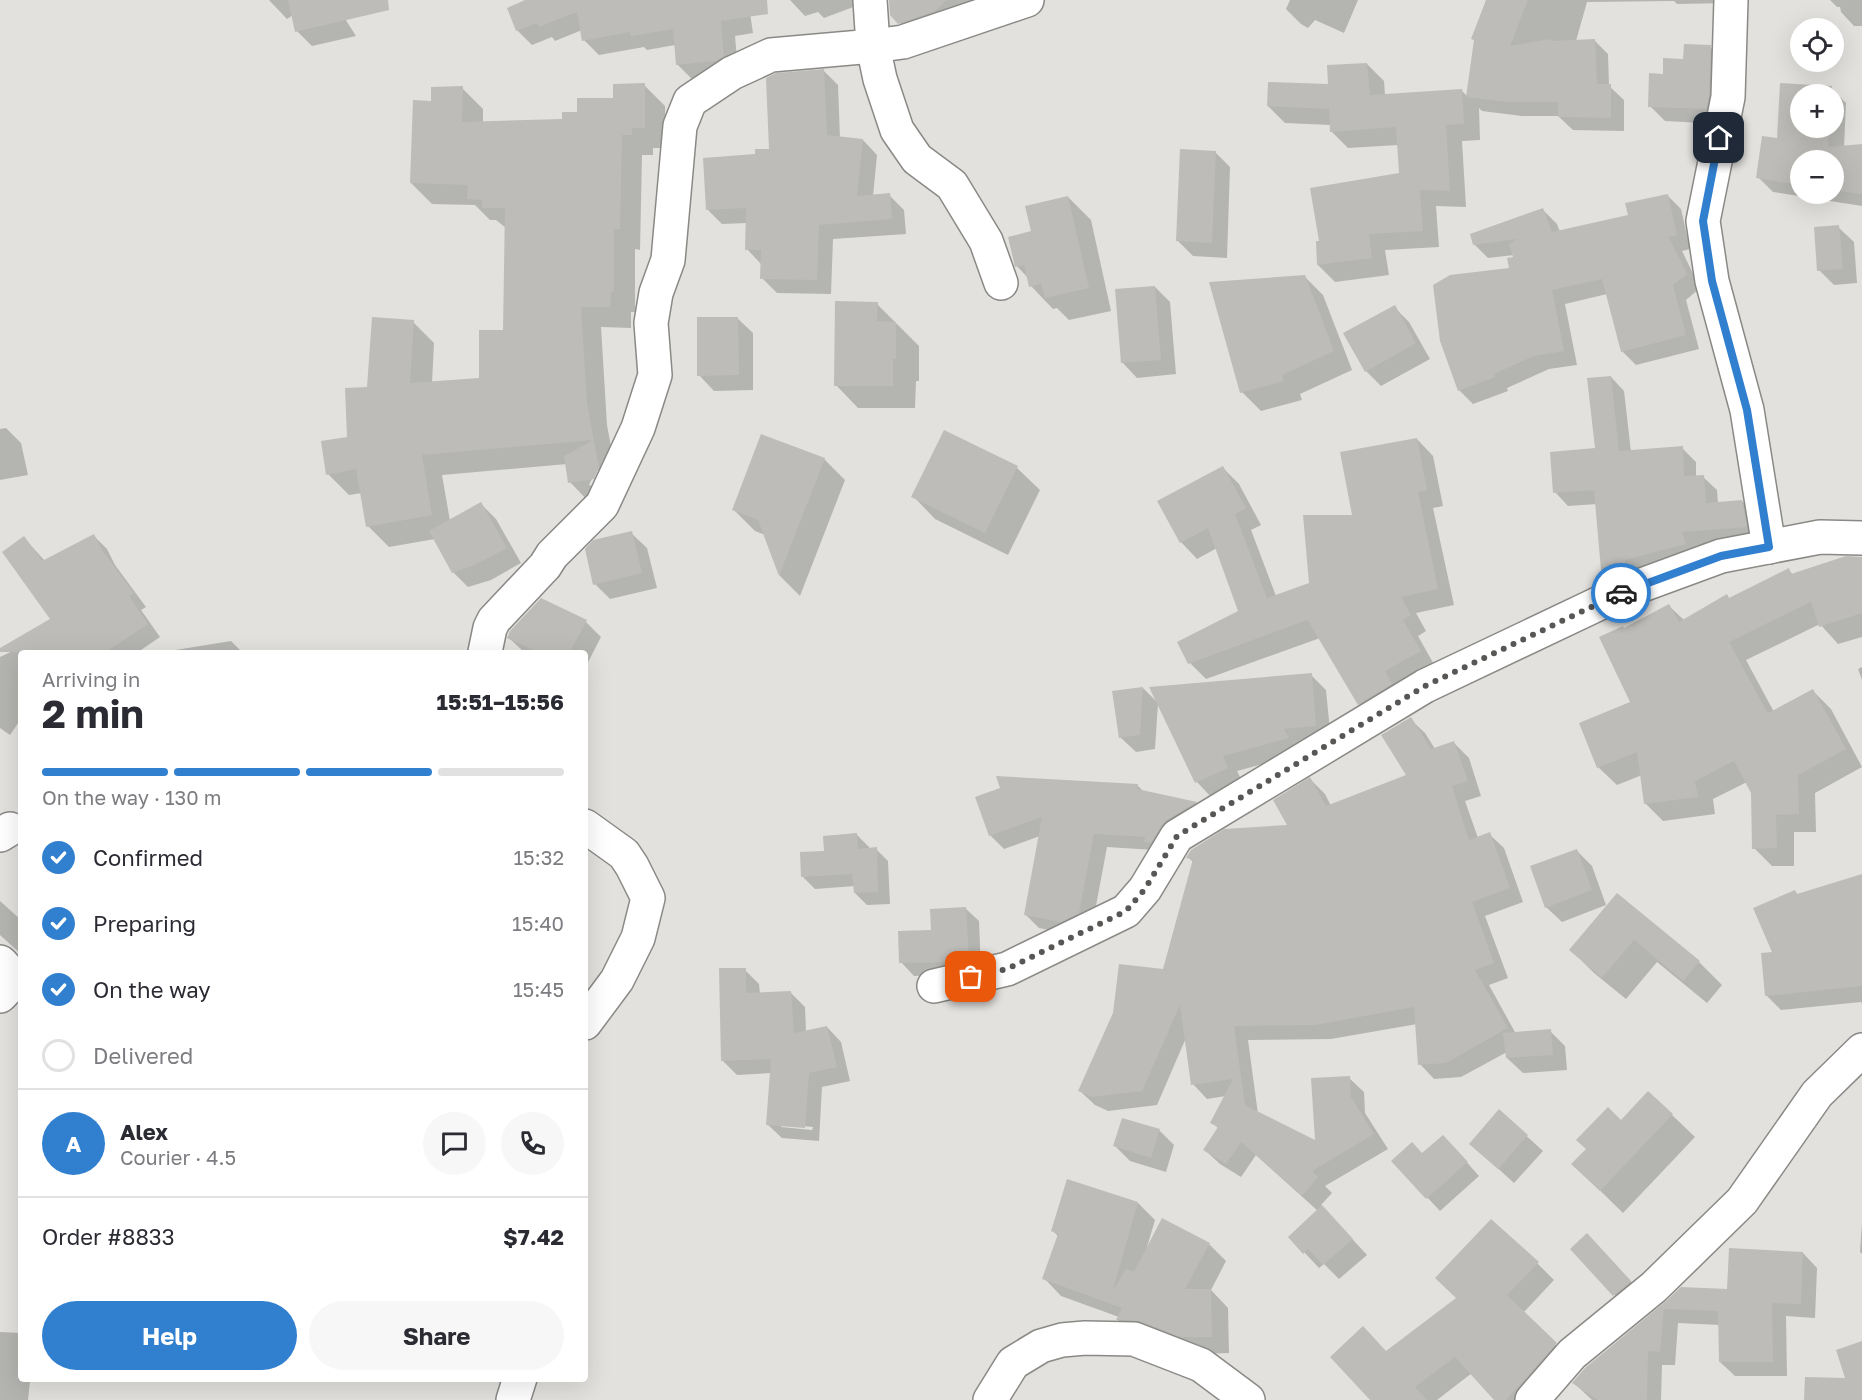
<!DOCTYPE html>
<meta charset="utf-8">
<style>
:root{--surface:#fff;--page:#f7f7f7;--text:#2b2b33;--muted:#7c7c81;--line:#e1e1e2;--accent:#317fcf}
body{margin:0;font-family:"Golos Text",sans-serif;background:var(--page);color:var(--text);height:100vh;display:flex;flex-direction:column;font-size:22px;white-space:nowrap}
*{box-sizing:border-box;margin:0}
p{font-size:20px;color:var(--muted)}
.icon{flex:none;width:33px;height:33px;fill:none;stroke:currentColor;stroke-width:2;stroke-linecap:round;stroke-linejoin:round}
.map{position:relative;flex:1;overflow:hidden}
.side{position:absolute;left:18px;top:650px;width:570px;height:732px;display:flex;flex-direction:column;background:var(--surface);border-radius:6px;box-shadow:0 6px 24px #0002}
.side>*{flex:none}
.fabs{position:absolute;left:1790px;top:18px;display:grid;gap:12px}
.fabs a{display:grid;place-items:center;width:54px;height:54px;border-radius:50%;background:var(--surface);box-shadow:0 6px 24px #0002;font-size:30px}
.pin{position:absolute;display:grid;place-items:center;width:51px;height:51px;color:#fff;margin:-26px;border-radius:12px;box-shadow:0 3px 9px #0006}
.courier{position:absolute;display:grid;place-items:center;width:60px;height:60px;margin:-30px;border:4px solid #317fcf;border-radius:50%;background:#fff;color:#222;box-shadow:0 2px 8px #0007}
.headline em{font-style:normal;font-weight:700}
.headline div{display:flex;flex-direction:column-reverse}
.headline{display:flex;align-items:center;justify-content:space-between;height:102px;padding:0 24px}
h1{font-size:39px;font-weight:700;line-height:45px}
.bar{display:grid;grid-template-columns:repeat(4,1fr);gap:9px 6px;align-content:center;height:72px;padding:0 24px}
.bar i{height:8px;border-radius:4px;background:var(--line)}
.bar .active{background:var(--accent)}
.bar p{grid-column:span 4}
.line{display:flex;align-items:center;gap:15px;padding:0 24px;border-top:2px solid var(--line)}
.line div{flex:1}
.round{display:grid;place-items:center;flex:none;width:63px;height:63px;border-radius:32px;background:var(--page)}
ol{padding:0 24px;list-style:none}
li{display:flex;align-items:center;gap:18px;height:66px}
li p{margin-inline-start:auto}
li .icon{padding:6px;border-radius:50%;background:var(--accent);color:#fff;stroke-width:4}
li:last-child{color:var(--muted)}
li i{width:33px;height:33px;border:3px solid var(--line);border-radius:50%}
.cta{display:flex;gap:12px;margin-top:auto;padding:12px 24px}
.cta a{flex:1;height:69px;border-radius:36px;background:var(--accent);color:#fff;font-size:24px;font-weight:700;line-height:69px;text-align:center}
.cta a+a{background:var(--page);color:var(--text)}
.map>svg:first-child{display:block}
</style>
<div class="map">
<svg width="1862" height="1400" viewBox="0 0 1862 1400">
<rect width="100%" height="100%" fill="#e2e1de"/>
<g fill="#0003" fill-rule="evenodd">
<path d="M269 0H333L356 36 312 46 297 31 293 15 287 19Z"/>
<path d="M528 0H748L753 33 735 36 738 71 731 76 692 79 677 64 675 45 647 50 644 47 599 55 584 40 582 30 555 41 552 37 532 45 517 30Z"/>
<path d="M790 0H872L824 18 818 12 805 16Z"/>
<path d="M890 0H977L914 37 891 14Z"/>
<path d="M1290 0H1358L1344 33 1315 20 1308 28 1301 24 1286 9Z"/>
<path d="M1487 0H1732L1729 3 1677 4 1674 1 1587 2 1576 41 1594 40 1608 54 1609 86 1624 100V131L1573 130 1558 116H1522L1482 111 1479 108 1480 140 1462 141 1466 207 1436 206 1439 247 1385 250 1389 275 1335 282 1318 265 1400 175 1398 145 1348 148 1331 131V125L1285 123 1268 106 1330 86 1367 64 1384 81 1385 95 1462 91 1468 97Z"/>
<path d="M1830 0H1862V26H1854L1841 12 1840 7H1837Z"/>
<path d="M1710 47 1725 62 1721 124 1665 121 1650 106 1664 75 1684 61Z"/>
<path d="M824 71 838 85 840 138 863 140 877 155 873 196 889 195 904 210 906 234 833 239 831 294 777 293 762 278 761 264 747 249V223L722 224 708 210 756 156 770 151Z"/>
<path d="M644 85 665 106 666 148H653V155H642L640 250 635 249V312H631V328L601 327 607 425 619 490 590 503 570 482 567 464 442 475 450 521 481 504 496 519 521 563 491 580 468 587 453 572 435 539 389 547 368 526 362 493 349 495 328 474 349 438 368 388 413 322 434 343 432 383 481 379 505 332 506 228 496 220H490L475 205 432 204 411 183 432 102 462 88 483 109V123L563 120 615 99ZM596 470H599L592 486 589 485Z"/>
<path d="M1782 85 1831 88 1846 103 1844 147 1862 145V206L1773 192 1758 177 1779 140ZM1800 94H1833V128H1800ZM1800 160H1833V194H1800Z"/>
<path d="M1215 152 1230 167 1227 258 1193 256 1177 240Z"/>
<path d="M1667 195 1681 209 1690 249 1682 251 1700 288 1686 300 1699 349 1636 365 1622 351 1607 294 1565 304 1577 365 1549 369 1507 388 1508 391 1473 404 1459 390 1515 258 1514 255 1488 258 1474 244 1543 210 1557 224 1560 232 1629 216Z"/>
<path d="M1068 197 1091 220 1111 311 1069 320 1057 308 1053 309 1031 286 1029 279 1017 266 1033 233Z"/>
<path d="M1838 227 1854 242 1857 283 1834 285 1819 270Z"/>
<path d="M1304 276 1323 295 1352 370 1300 394 1302 400 1261 411 1242 392Z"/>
<path d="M1155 287 1170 302 1176 374 1137 378 1122 362Z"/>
<path d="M877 304 919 346V381H916L915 408H858L836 385Z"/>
<path d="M1394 307 1409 322 1430 359 1381 386 1366 371Z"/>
<path d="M737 318 753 333V390L714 391 699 375Z"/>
<path d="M1611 377 1624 391 1631 452 1682 448 1696 462V477H1703L1717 490 1718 504 1742 501 1756 515 1760 540 1695 546 1698 558 1616 583 1602 570 1597 504 1568 506 1555 492 1597 449Z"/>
<path d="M6 428 21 443 28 475 0 480V429Z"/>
<path d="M945 432 1017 468 1040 490 1008 555 935 519 913 496Z"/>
<path d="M1417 439 1433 456 1443 506 1433 508 1454 605 1416 613 1426 631 1418 636 1436 668 1375 720 1359 704 1320 638 1206 679 1190 663 1240 611 1217 548 1197 559 1181 542 1223 468 1239 484 1261 525 1251 530 1276 596 1310 584 1354 516Z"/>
<path d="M824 459 845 480 800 596 780 576 765 535 755 531 734 510Z"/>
<path d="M631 533 647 548 657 588 610 599 595 584Z"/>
<path d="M94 536 107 549 115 565 146 607 141 610 160 637 138 652H75L72 647 68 652H21V719L10 735 0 728V657L62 628 24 538 45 561Z"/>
<path d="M1862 558V637L1838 644 1820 624 1746 660 1774 712 1813 691 1831 709 1862 767 1815 793 1816 832H1794V866H1772L1754 848 1753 792 1747 782 1713 799 1715 814 1663 821 1645 803 1642 775 1617 785 1598 767 1632 703 1625 630 1669 606 1684 620 1789 570 1793 575Z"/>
<path d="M586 622 601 637 585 668V652H524L509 638Z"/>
<path d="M231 641 242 652H163Z"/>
<path d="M1862 667V680L1858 669Z"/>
<path d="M1311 675 1326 690 1331 741 1298 743 1303 753 1237 771 1243 783 1212 798 1197 782 1151 688Z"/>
<path d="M1143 688 1158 703 1155 749 1136 752 1120 737Z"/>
<path d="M1410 719 1425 733 1435 749 1454 743 1469 758 1481 796 1465 801 1478 838 1489 834 1504 848 1523 902 1485 916 1508 978 1489 985 1516 1034 1550 1031 1565 1046 1567 1070 1523 1073 1507 1058V1052L1461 1077 1434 1079 1420 1064 1417 1024 1331 1039 1248 1040 1258 1114 1316 1143 1349 1078 1364 1092 1365 1113 1388 1149 1325 1186 1332 1193 1321 1205 1367 1255 1339 1279 1324 1264 1319 1268 1290 1237 1318 1211 1256 1155 1241 1177 1220 1164 1205 1150 1219 1129 1212 1122 1226 1096 1207 1099 1193 1084 1186 1038 1157 1105 1108 1111 1095 1105 1080 1091 1164 971 1194 863 1188 857 1290 826 1310 779 1325 794 1331 806 1409 775Z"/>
<path d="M1137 785 1143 791 1197 803 1209 816 1154 850 1107 847 1092 927 1076 935 1039 928 1025 914 1040 836 1004 849 990 835 977 798Z"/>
<path d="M857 835 869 847V849H876L888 861 890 904 867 905 855 893V886L815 889 803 877 825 852Z"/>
<path d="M1577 851 1592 866 1606 905 1562 922 1546 907Z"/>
<path d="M1862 876V1004L1861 1002 1781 1010 1766 995 1774 954 1795 892 1799 895Z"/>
<path d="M1617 895 1699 962 1722 985 1707 1003 1657 962 1626 999 1594 973 1571 950Z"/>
<path d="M0 901 21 920V954L0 935Z"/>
<path d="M965 908 979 921 981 971 969 974 914 976 901 962 933 931Z"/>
<path d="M745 970 759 984 760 994 791 993 805 1007 806 1032 827 1027 841 1042 850 1081 822 1087 819 1141 782 1138 767 1124 772 1073 737 1075 722 1060ZM781 1124 813 1127 812 1130 781 1127Z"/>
<path d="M1499 1111 1543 1151 1514 1183 1471 1144Z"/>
<path d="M1672 1115 1695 1137 1623 1213 1573 1164 1621 1122Z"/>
<path d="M1159 1130 1174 1145 1166 1172 1130 1161 1115 1146Z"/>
<path d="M1455 1149 1479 1176 1440 1211 1393 1161Z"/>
<path d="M1138 1203 1155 1220 1147 1247 1209 1244 1226 1261 1211 1290 1228 1308 1229 1353 1199 1354 1135 1337 1118 1320 1119 1317 1061 1296 1044 1278 1059 1237 1053 1231Z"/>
<path d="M1862 1222V1254L1860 1252Z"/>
<path d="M1572 1249 1602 1250 1645 1297 1629 1310Z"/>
<path d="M1803 1253 1817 1268 1815 1318 1786 1316 1787 1376H1735L1720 1362V1325L1678 1323 1675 1365H1662L1661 1400H1592L1574 1383 1667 1303 1729 1291Z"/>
<path d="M1537 1263 1554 1280 1523 1313 1572 1361 1537 1400H1496L1472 1373 1437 1400H1372L1387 1352Z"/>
<path d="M0 1332 21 1333V1378H42V1381H30L28 1400H0Z"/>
</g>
<g fill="#bdbcb8">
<path d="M288 0H388L389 10 295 32Z"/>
<path d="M525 0H767L768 14 721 21 724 56 715 61 676 65 673 29 631 36 630 32 582 41 577 12 539 27 537 23 516 31 507 8Z"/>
<path d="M889 0H947L935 11 898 24 890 15Z"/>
<path d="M1486 0H1528L1510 46 1551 39V41L1595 39 1597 84H1611V118L1558 117V102H1507L1466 97 1474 40 1471 39Z"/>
<path d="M1684 44 1711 45 1709 95 1706 109 1648 107 1649 73 1663 74V58L1683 59Z"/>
<path d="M1367 63 1370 95 1462 89 1464 124 1446 125 1450 191 1420 190 1423 231 1369 234 1372 258 1317 265 1316 241H1319L1310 188 1399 173 1396 127 1330 132 1329 109 1267 106 1268 82 1328 84 1327 65Z"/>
<path d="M824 69 827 135 863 139 857 196 890 193 892 219 819 225 817 280 760 279 761 250H745L746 208 706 210 703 158 755 154V149H769L766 78 776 73Z"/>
<path d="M645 83V128H632V135H622L620 229H614V292H611L610 307H581L587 403 599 468 594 479 568 483 564 456 593 440 422 455 432 515 366 527 356 469 326 475 321 441 347 437 345 388 367 387 372 317 414 320 410 383 479 378V330H503L505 208H482V200L467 199 468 185 410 183 413 100 431 101V87L463 86 462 122 562 119V112H577V98H613V84Z"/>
<path d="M1780 83 1832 86 1831 94H1800V128H1829L1828 147 1862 144V194L1833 190V160H1800V185L1756 178 1762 136 1777 138Z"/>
<path d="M1180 149 1216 151 1212 243 1176 241Z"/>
<path d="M1668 194 1677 235 1669 237 1687 274 1673 285 1686 335 1621 352 1602 279 1552 290 1564 351 1534 356 1494 374 1495 377 1458 391 1440 341 1433 285 1450 275 1509 268 1507 258 1513 257 1509 244 1517 239 1473 245 1470 234 1543 208 1552 232 1628 215 1625 203Z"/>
<path d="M1068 196 1089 288 1045 298 1041 284 1029 287 1024 265 1015 267 1008 237 1031 231 1025 206Z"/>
<path d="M1839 225 1843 269 1817 271 1814 227Z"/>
<path d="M1305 275 1334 351 1282 375 1284 381 1240 393 1209 282Z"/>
<path d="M1155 286 1161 360 1121 363 1115 289Z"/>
<path d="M835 301 878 302 877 321 896 322V359H893V386H834Z"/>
<path d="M1395 305 1416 343 1365 372 1343 333Z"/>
<path d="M697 317H738L739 375 697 376Z"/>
<path d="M1611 376 1619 451 1683 446 1684 476 1704 475 1706 503 1742 500 1747 527 1682 532 1686 544 1625 560V568L1601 570 1594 490 1553 493 1550 452 1595 448 1587 378Z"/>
<path d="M944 430 1018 466 985 533 911 497Z"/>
<path d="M761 434 825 458 779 576 758 520 732 510Z"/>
<path d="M1417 438 1427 490 1418 492 1438 589 1401 597 1411 615 1403 620 1421 651 1385 671 1392 684 1358 705 1307 619V620L1188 664 1177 642 1238 611 1208 528 1180 543 1157 501 1223 466 1246 508 1235 514 1267 598 1309 583 1303 515H1352L1340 452Z"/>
<path d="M481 502 507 548 475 565 452 573 429 531Z"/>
<path d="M632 531 642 573 593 585 585 549 593 540Z"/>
<path d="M94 534 104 554H105L134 593 129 596 148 624 106 652H0V648L50 619 2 552 24 536 42 561Z"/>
<path d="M1846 556 1862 557V613L1819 627 1811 602 1729 642 1767 712H1770L1813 689 1846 749 1798 775 1799 814 1776 815 1777 848 1752 849 1751 793 1734 761 1695 781 1698 797 1644 804 1637 752 1597 768 1579 723 1630 702 1599 637 1623 626 1624 628 1669 604 1679 622 1727 594 1729 598 1789 568 1791 574Z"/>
<path d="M541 598 587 620 570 652H537L507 638 510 631Z"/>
<path d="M1312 673 1316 726 1284 729 1289 738 1223 756 1228 768 1195 783 1149 687Z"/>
<path d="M1143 687 1140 735 1119 738 1112 691Z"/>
<path d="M1411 717 1431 749 1454 741 1468 781 1452 786 1469 840 1490 832 1510 888 1472 902 1494 963 1475 970 1508 1028 1446 1063 1418 1065 1414 1007 1315 1025 1234 1026 1245 1105 1315 1140 1311 1078 1350 1076 1351 1097 1374 1134 1312 1171 1318 1177 1302 1196 1241 1142 1226 1164 1203 1150 1218 1127 1210 1123 1233 1079 1191 1085 1180 1005 1142 1091 1093 1097 1078 1091 1113 1013 1119 964 1163 969 1193 859 1186 858 1191 850 1224 829 1287 825 1273 800 1310 777 1326 806 1406 775 1381 735Z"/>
<path d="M996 776 1138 784 1137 789 1197 802 1167 820 1161 826 1151 843 1144 842 1145 837 1094 834 1079 913 1061 922 1024 915 1042 817 989 836 975 797 1000 788Z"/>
<path d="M857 833 858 849 877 847 878 892 854 893 852 874 801 877 800 852 824 851 823 836Z"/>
<path d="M1577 849 1592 890 1545 908 1530 866Z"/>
<path d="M1862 874V986L1765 996 1761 953 1772 952 1753 908 1795 890 1797 894Z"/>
<path d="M1617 893 1700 961 1683 981 1634 940 1602 978 1569 950Z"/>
<path d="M966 907 969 959 955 962 899 963 898 931 931 930 930 909Z"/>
<path d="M719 968H746V993L791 991 794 1033 827 1026 837 1067 809 1073 805 1128 766 1125 771 1059 721 1061Z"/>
<path d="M1551 1029 1553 1055 1506 1058 1503 1033Z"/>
<path d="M1648 1091 1673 1114 1600 1191 1571 1164 1586 1149 1576 1140 1608 1107 1621 1120Z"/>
<path d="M1499 1109 1528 1135 1498 1169 1469 1144Z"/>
<path d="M1122 1118 1160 1129 1151 1158 1113 1146Z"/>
<path d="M1443 1135 1468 1162 1426 1199 1391 1161 1412 1142 1422 1153Z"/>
<path d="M1067 1179 1138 1202 1113 1290 1126 1269 1134 1272 1162 1218 1210 1243 1185 1289H1211L1212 1337H1181L1140 1321 1116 1320 1122 1308 1042 1279 1058 1234 1051 1231Z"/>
<path d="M1322 1205 1353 1239 1323 1265 1308 1249 1303 1254 1288 1237Z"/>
<path d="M1491 1219 1539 1262 1507 1295 1557 1343 1506 1400H1494L1455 1357 1415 1387 1427 1400H1370L1330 1357 1363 1326 1386 1351 1456 1298 1435 1278Z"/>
<path d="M1587 1233 1631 1281 1613 1296 1570 1249Z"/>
<path d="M1729 1248 1803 1252 1801 1304 1772 1303 1773 1362H1719L1718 1311 1664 1309 1660 1352 1648 1351 1647 1400H1598L1572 1383 1585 1368 1666 1301 1681 1287 1727 1289Z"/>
<path d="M1862 1341V1400H1804L1805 1377 1845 1378 1836 1350Z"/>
</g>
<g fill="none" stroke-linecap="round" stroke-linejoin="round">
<defs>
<g id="minor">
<path d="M1731 0 1728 97 1703 221 1712 281 1747 410 1769 547"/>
<path d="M1001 283 986 241 952 185 917 159 897 130 880 79 873 46 903 42 1027 0"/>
<path d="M485 652 490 628 494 620 545 566 552 555 602 505 638 428 655 375 651 323 656 293 668 260 680 126 690 101 732 73 771 55 873 46 870 0"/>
<path d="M585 826 624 854 632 866 648 898 638 938 617 980 585 1023"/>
<path d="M0 835 10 829"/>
<path d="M0 962C7 967 12 979 8 987 6 991 3 993 0 996"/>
<path d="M934 986 1007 969 1126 911 1145 889 1177 836 1425 686 1623 592 1721 556 1820 537 1862 538"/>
<path d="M513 1400 520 1378"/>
<path d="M990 1400 1013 1363 1041 1346 1062 1340 1085 1338 1134 1339 1201 1365 1248 1400"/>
<path d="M1532 1400 1572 1354 1654 1287 1742 1201 1817 1094 1862 1050"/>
</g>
</defs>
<use href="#minor" stroke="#8a8986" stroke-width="36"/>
<use href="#minor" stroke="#fff" stroke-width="33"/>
</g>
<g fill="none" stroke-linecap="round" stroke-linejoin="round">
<path stroke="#585755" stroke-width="6" stroke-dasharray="0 10.8" d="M971 977 1007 969 1126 911 1145 889 1177 836 1425 686 1621 593"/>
<path stroke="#317fcf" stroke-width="8" d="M1621 593 1721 556 1769 547 1747 410 1712 281 1703 221 1719 138"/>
</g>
</svg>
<div class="fabs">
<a><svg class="icon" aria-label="locate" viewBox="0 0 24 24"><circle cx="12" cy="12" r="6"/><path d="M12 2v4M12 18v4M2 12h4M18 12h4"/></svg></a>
<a>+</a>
<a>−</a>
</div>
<div class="pin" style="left:971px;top:977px;background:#ea580c"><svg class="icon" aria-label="bag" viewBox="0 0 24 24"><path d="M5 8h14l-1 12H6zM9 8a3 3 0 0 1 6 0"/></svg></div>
<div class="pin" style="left:1719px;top:138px;background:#1f2937"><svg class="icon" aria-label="home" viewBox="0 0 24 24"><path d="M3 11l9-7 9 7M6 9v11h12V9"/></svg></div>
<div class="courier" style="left:1621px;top:593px"><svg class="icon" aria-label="car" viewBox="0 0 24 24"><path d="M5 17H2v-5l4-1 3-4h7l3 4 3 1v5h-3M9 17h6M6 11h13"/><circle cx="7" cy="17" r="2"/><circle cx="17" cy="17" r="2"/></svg></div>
<section class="side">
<div class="headline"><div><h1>2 min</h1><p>Arriving in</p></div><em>15:51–15:56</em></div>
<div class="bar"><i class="active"></i><i class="active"></i><i class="active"></i><i></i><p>On the way · 130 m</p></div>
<ol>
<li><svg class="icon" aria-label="check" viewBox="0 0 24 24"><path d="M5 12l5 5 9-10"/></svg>Confirmed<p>15:32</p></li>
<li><svg class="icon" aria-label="check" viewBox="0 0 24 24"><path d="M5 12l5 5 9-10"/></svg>Preparing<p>15:40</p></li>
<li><svg class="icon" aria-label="check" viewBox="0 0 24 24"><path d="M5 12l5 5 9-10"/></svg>On the way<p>15:45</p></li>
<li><i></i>Delivered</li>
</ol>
<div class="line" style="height:108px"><b class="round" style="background:var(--accent);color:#fff">A</b><div><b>Alex</b><p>Courier · 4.5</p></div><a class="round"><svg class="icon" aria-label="chat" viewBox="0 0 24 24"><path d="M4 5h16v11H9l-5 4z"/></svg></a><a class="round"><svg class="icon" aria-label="phone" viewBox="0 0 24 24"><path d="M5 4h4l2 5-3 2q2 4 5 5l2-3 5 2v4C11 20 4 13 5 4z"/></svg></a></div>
<div class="line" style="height:78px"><div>Order #8833</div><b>$7.42</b></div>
<div class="cta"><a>Help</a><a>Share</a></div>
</section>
</div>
